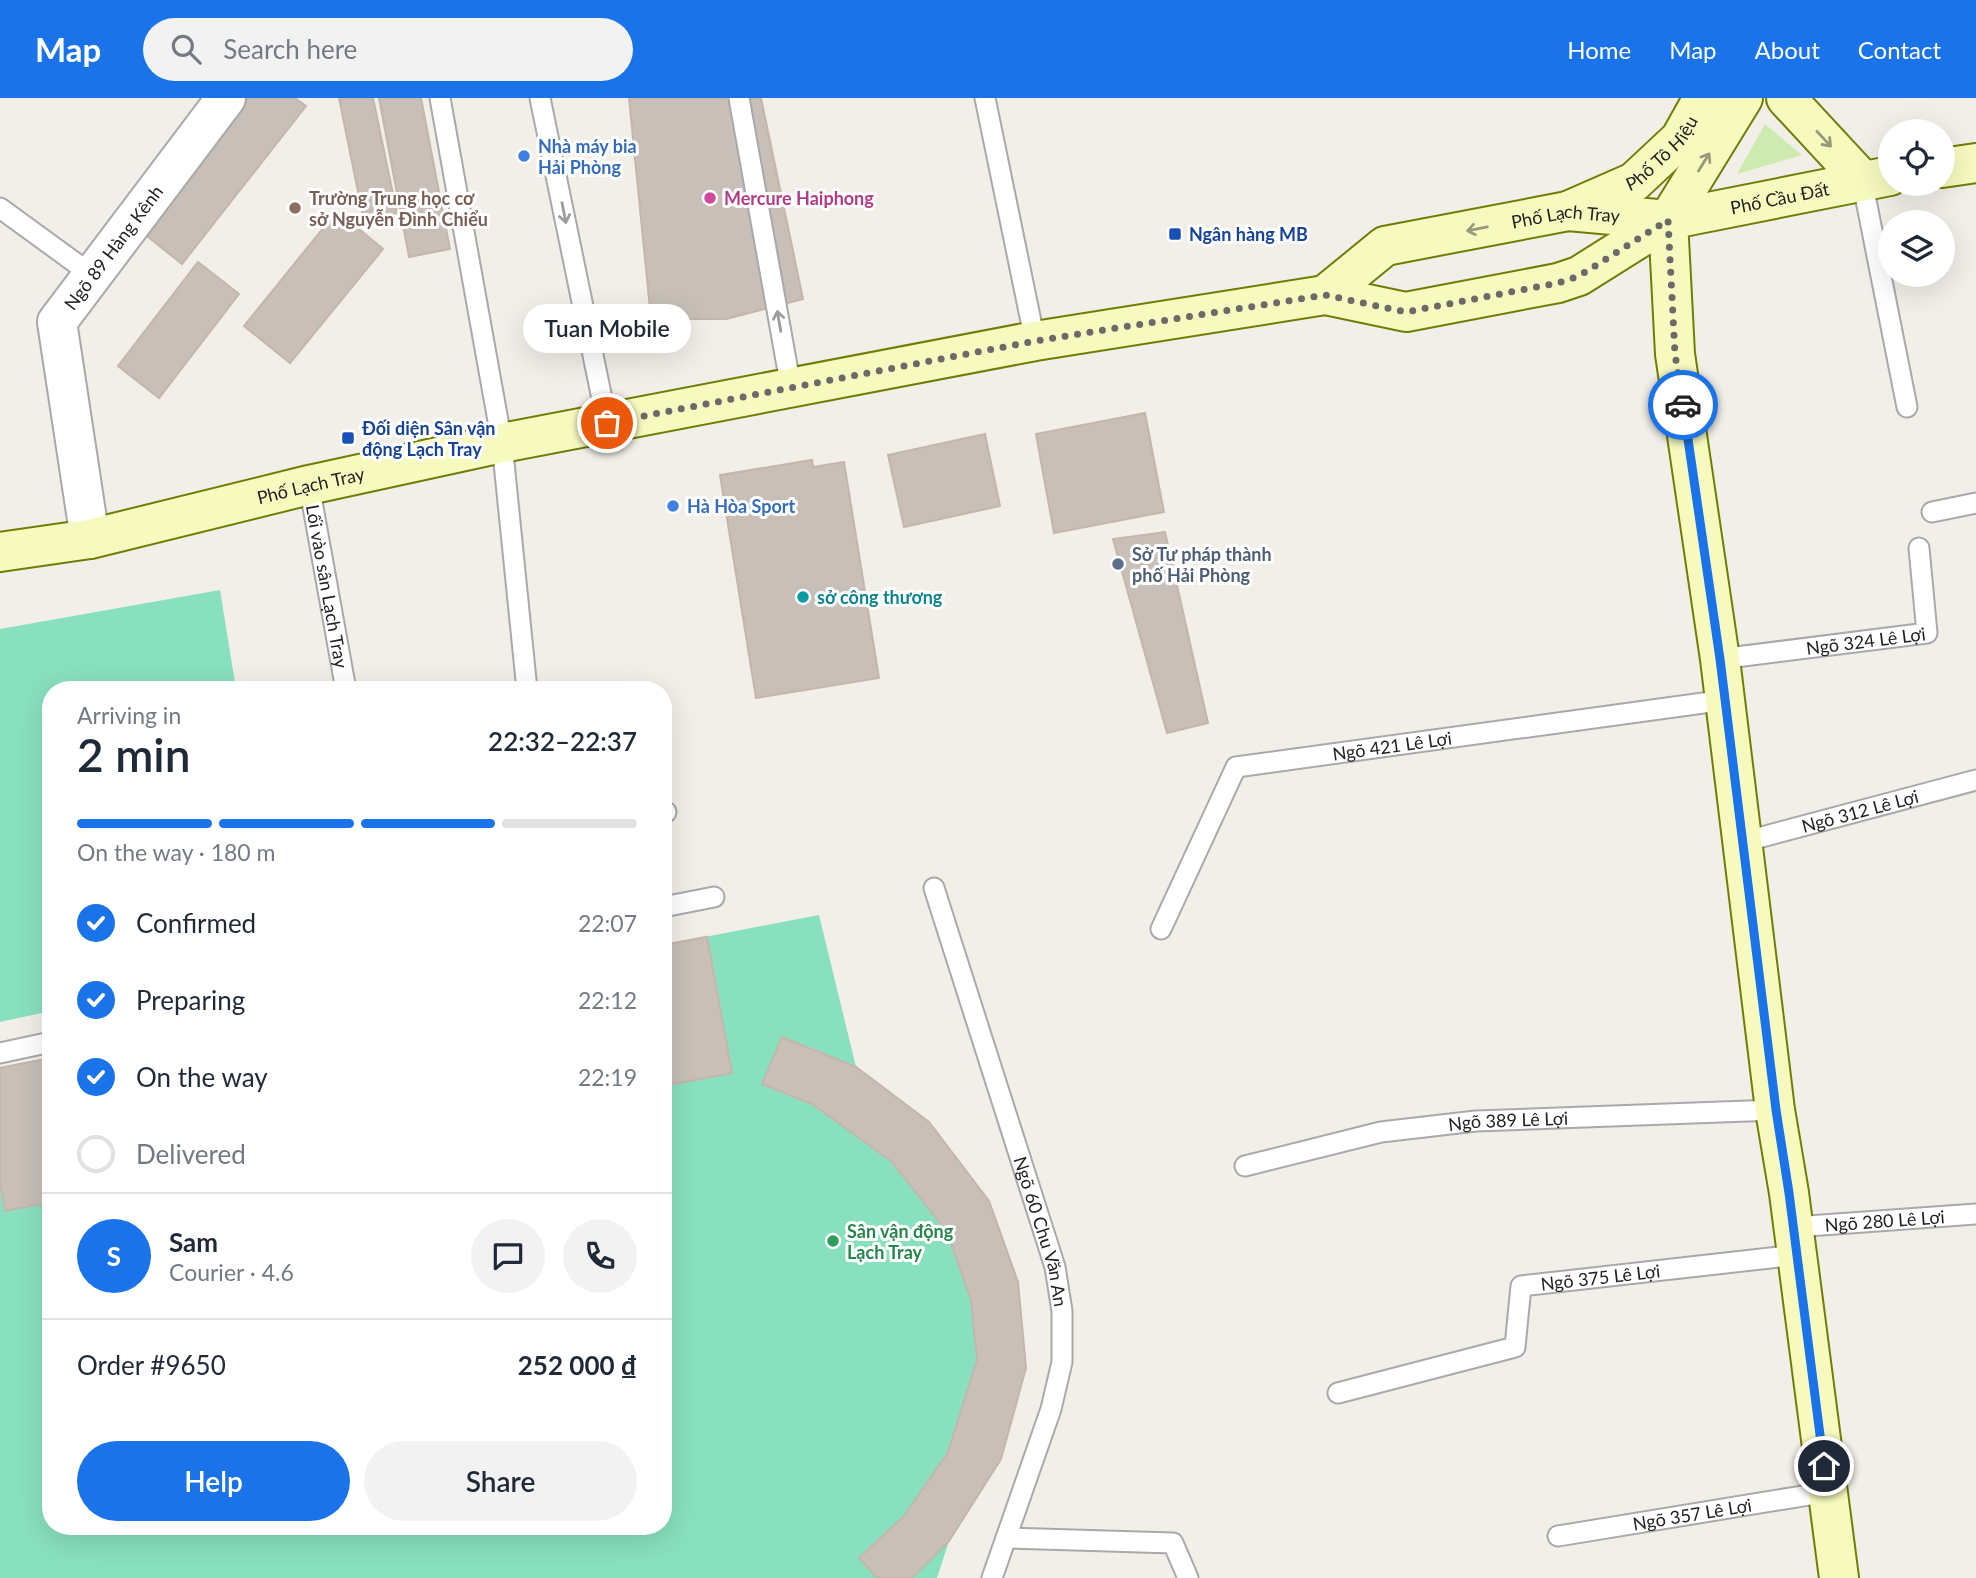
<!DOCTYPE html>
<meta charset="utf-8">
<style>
:root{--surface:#fff;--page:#f2f2f3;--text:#1f2937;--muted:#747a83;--line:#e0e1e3;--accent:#1a73e8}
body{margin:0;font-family:Lato,sans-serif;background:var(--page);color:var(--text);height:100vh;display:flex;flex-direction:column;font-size:26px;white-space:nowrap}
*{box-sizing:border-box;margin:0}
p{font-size:23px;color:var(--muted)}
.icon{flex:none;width:38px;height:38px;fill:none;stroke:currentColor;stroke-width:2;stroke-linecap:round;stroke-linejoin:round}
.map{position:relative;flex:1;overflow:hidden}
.sheet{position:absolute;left:42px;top:583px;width:630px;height:854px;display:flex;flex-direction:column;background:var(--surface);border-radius:28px;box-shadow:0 7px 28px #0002}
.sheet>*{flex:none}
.fabs{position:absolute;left:1878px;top:21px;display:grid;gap:14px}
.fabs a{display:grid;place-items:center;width:77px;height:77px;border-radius:50%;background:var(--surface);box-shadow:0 7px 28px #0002;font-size:35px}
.pin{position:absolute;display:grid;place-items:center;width:60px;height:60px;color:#fff;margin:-30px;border:4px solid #fff;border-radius:50%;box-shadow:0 2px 7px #0007}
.courier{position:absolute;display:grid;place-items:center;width:70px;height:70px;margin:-35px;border:5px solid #1a73e8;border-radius:50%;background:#fff;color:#222;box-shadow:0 2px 9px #0007}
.bubble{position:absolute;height:49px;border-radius:24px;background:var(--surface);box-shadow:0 7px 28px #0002;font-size:23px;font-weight:600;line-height:49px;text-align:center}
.headline em{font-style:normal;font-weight:600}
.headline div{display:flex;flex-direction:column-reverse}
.headline{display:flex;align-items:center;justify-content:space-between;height:119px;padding:0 35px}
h1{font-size:46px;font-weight:600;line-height:52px}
.bar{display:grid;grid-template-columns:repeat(4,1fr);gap:10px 7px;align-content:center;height:84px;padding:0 35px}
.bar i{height:9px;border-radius:5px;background:var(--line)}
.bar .active{background:var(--accent)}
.bar p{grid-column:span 4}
.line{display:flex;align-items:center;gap:18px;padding:0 35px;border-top:2px solid var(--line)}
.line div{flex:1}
.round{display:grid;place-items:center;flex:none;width:74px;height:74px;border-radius:37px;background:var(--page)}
ol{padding:0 35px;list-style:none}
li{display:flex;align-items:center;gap:21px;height:77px}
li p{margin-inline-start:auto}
li .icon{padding:7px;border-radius:50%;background:var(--accent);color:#fff;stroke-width:4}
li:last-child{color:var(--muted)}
li i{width:38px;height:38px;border:4px solid var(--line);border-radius:50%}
.primary-button{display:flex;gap:14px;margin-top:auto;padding:14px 35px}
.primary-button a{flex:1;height:80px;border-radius:42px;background:var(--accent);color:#fff;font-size:28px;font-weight:600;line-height:80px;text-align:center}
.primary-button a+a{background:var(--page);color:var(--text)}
header{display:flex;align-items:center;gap:42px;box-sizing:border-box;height:98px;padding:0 35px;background:var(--accent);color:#fff}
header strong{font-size:33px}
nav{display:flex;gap:38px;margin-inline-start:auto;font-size:24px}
.search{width:490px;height:63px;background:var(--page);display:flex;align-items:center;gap:18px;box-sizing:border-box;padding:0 24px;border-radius:38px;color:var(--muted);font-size:26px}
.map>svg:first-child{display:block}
</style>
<header>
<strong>Map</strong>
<div class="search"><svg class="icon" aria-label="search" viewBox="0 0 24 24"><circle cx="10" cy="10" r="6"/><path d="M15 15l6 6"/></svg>Search here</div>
<nav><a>Home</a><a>Map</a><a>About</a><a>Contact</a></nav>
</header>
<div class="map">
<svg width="1976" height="1480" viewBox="0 0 1976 1480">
<rect width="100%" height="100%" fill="#f2efe9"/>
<path fill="#cdebb0" d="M1765 26 1802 57 1737 76Z"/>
<g fill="#88e0be">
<path d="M220 492 236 591 51 592V913L0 924V531Z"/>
<path d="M819 817 856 969 929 1024 989 1103 1018 1184 949 1443 937 1480H0V970L51 960V1428H663V847Z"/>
</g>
<g fill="#c7bfb8" stroke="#c4b6ab" stroke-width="2">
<path d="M241 0H295L306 8 182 166 138 131Z"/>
<path d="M339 0H373L397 115 364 123Z"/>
<path d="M379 0H421L450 151 409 159Z"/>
<path d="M629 0H761L803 201 726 221H651Z"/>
<path d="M337 113 383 151 290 265 244 228Z"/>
<path d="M198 164 239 196 159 300 118 268Z"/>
<path d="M1145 315 1164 414 1054 435 1036 336Z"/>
<path d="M985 336 1000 408 904 429 888 357Z"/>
<path d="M812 362 813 369 844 364 879 580 756 600 720 377Z"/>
<path d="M1165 434 1208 625 1167 635 1113 441Z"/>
<path d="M707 839 717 901 663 911V847Z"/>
<path d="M707 839 732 975 663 988V847Z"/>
<path d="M782 939 856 969 929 1024 989 1103 1018 1184 1026 1270 1001 1361 949 1443 912 1480H877L859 1460 904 1418 948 1354 977 1262 971 1202 947 1134 891 1063 812 1006 762 986Z"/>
<path d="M51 960V1024L0 1034V970Z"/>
<path d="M51 960V1104L5 1113 0 1086V970Z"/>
</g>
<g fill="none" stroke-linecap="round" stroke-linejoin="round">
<defs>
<g id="service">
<path d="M440 0 502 345 527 592"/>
<path d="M540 0 607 325"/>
<path d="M739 0 791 290"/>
<path d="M985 0 1035 243"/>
<path d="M1862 82 1907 309"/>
<path d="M0 110 92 177"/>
<path id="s1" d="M309 387 346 592"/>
<path d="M1932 414 1976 405"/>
<path id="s2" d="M1720 561 1927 535 1919 450"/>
<path d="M663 714H666"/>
<path id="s3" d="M1743 744 1976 682"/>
<path id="s4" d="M934 790 1055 1169 1062 1213V1264L1051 1311 992 1480"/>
<path d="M663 809 714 799"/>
<path id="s5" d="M1161 831 1236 669 1725 602"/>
<path d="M0 955 51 944"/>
<path id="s6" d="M1245 1068 1381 1034 1476 1023 1775 1012"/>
<path id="s7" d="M1794 1129 1976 1116"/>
<path id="s8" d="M1338 1295 1515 1249 1521 1188 1797 1157"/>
<path id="s9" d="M1558 1438 1827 1394"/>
<path d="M1006 1440 1173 1445 1188 1480"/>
</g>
<g id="minor">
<path id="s10" d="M90 441 57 224 226 0"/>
</g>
<g id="secondary">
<path d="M1786 0 1862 82"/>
<path d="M1942 70 1976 65"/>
<path id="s11" d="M1570 112 1634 84 1680 41 1703 0"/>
<path d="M1668 122 1675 256 1720 561 1775 1012 1789 1095 1839 1480"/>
<path id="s12" d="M1325 197 1385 148 1568 113 1668 122 1890 78"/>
<path id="s13" d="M0 454 90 441 309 387 502 345 1035 243 1325 197 1406 214 1558 185 1579 178 1668 122 1743 0"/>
</g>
</defs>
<use href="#service" stroke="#a9a9a9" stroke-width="23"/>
<use href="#minor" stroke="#a9a9a9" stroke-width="42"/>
<use href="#secondary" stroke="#707d05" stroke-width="42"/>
<use href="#service" stroke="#fff" stroke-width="19"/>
<use href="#minor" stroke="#fff" stroke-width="38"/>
<use href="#secondary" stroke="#f7fabf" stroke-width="38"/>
</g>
<defs><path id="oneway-shaft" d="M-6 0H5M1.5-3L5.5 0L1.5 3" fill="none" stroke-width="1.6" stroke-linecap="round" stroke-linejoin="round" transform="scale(1.75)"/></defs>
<g stroke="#979978">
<use href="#oneway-shaft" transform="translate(1824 41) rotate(47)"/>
<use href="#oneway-shaft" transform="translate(1704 64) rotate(-58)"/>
<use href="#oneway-shaft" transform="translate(1477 131) rotate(169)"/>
</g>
<g stroke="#9c9c9c">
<use href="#oneway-shaft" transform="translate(564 115) rotate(79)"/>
<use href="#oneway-shaft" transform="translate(779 223) rotate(-100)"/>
</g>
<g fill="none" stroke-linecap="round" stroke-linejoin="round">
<path stroke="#6b6a68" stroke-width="7" stroke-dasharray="0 12.6" d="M607 325 1035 243 1325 197 1406 214 1558 185 1579 178 1668 122 1675 256 1683 307"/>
<path stroke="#1a73e8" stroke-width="9" d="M1683 307 1720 561 1776 1012 1789 1095 1824 1368"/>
</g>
<g fill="#3f7fe0" stroke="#fff" stroke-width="2.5">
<circle cx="524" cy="58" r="7"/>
<circle cx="673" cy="408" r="7"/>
</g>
<circle fill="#d1479c" stroke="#fff" stroke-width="2.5" cx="710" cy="100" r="7"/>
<circle fill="#8d6e63" stroke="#fff" stroke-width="2.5" cx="295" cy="110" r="7"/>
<g fill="#1a4fb4" stroke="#fff" stroke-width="2.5">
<rect x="1168" y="129" width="14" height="14" rx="3.5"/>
<rect x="341" y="333" width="14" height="14" rx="3.5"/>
</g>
<circle fill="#5c6f8a" stroke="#fff" stroke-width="2.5" cx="1118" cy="466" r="7"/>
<circle fill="#0f9aa8" stroke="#fff" stroke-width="2.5" cx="803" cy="499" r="7"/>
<circle fill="#2e9e5b" stroke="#fff" stroke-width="2.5" cx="833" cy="1143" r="7"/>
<g text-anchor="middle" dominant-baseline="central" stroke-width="6" stroke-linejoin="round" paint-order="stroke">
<g font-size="18" font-weight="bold" fill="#366cbe" stroke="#fff" text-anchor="start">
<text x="538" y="48">Nhà máy bia<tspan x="538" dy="21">Hải Phòng</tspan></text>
<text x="687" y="408">Hà Hòa Sport</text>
</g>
<g font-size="18" fill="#222" stroke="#fff">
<text stroke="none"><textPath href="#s11" startOffset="110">Phố Tô Hiệu</textPath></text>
<text stroke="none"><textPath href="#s12" startOffset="478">Phố Cầu Đất</textPath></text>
<text stroke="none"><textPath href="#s12" startOffset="261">Phố Lạch Tray</textPath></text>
<text stroke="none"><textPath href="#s10" startOffset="313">Ngõ 89 Hàng Kênh</textPath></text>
<text stroke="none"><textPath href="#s13" startOffset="318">Phố Lạch Tray</textPath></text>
<text stroke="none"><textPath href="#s1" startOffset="103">Lối vào sân Lạch Tray</textPath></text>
<text stroke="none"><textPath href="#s2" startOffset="147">Ngõ 324 Lê Lợi</textPath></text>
<text stroke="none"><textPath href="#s5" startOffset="336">Ngõ 421 Lê Lợi</textPath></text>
<text stroke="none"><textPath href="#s3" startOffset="121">Ngõ 312 Lê Lợi</textPath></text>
<text stroke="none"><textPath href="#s6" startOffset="268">Ngõ 389 Lê Lợi</textPath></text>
<text stroke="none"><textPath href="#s7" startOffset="91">Ngõ 280 Lê Lợi</textPath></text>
<text stroke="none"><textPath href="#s4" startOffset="360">Ngõ 60 Chu Văn An</textPath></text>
<text stroke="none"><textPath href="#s8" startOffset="324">Ngõ 375 Lê Lợi</textPath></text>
<text stroke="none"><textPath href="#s9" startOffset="136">Ngõ 357 Lê Lợi</textPath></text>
</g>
<g font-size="18" font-weight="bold" fill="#785e54" stroke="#fff" text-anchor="start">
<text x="309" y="100">Trường Trung học cơ<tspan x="309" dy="21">sở Nguyễn Đình Chiểu</tspan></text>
</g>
<g font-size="18" font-weight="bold" fill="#b23c85" stroke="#fff" text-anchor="start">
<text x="724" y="100">Mercure Haiphong</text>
</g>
<g font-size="18" font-weight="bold" fill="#164399" stroke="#fff" text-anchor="start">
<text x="1189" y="136">Ngân hàng MB</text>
<text x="362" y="330">Đối diện Sân vận<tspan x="362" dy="21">động Lạch Tray</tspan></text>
</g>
<g font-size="18" font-weight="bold" fill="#4e5e75" stroke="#fff" text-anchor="start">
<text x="1132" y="456">Sở Tư pháp thành<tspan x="1132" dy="21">phố Hải Phòng</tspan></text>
</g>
<g font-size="18" font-weight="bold" fill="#0d838f" stroke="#fff" text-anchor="start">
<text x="817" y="499">sở công thương</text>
</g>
<g font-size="18" font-weight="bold" fill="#27864d" stroke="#fff" text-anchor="start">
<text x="847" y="1133">Sân vận động<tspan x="847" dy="21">Lạch Tray</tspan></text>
</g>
</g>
</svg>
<div class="fabs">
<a><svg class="icon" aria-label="locate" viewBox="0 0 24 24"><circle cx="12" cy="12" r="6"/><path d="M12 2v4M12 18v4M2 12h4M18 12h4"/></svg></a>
<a><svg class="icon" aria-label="layers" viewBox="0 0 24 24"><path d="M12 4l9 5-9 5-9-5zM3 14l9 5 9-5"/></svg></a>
</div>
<div class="pin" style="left:607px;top:325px;background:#ea580c"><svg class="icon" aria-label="bag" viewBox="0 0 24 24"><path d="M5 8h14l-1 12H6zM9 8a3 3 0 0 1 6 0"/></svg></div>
<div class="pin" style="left:1824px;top:1368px;background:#1f2937"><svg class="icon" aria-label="home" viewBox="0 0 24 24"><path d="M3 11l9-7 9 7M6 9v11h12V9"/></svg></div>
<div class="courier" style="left:1683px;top:307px"><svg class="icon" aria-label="car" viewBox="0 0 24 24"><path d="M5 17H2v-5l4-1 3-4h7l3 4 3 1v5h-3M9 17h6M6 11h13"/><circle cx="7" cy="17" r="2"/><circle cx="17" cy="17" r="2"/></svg></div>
<div class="bubble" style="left:523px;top:206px;width:168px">Tuan Mobile</div>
<section class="sheet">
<div class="headline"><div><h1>2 min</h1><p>Arriving in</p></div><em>22:32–22:37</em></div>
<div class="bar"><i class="active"></i><i class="active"></i><i class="active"></i><i></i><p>On the way · 180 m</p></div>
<ol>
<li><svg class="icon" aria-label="check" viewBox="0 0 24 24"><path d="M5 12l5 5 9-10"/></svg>Confirmed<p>22:07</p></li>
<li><svg class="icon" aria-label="check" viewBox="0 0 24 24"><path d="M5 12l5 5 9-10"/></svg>Preparing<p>22:12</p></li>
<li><svg class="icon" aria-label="check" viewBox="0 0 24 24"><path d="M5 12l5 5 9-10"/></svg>On the way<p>22:19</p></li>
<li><i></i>Delivered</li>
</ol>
<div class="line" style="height:126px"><b class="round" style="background:var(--accent);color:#fff">S</b><div><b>Sam</b><p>Courier · 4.6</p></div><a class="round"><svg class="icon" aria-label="chat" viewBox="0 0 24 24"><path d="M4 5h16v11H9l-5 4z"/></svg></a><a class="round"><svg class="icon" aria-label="phone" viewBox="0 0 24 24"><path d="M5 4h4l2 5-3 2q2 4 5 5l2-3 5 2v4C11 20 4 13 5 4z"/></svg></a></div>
<div class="line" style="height:91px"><div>Order #9650</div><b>252 000 ₫</b></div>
<div class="primary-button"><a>Help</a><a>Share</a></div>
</section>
</div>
